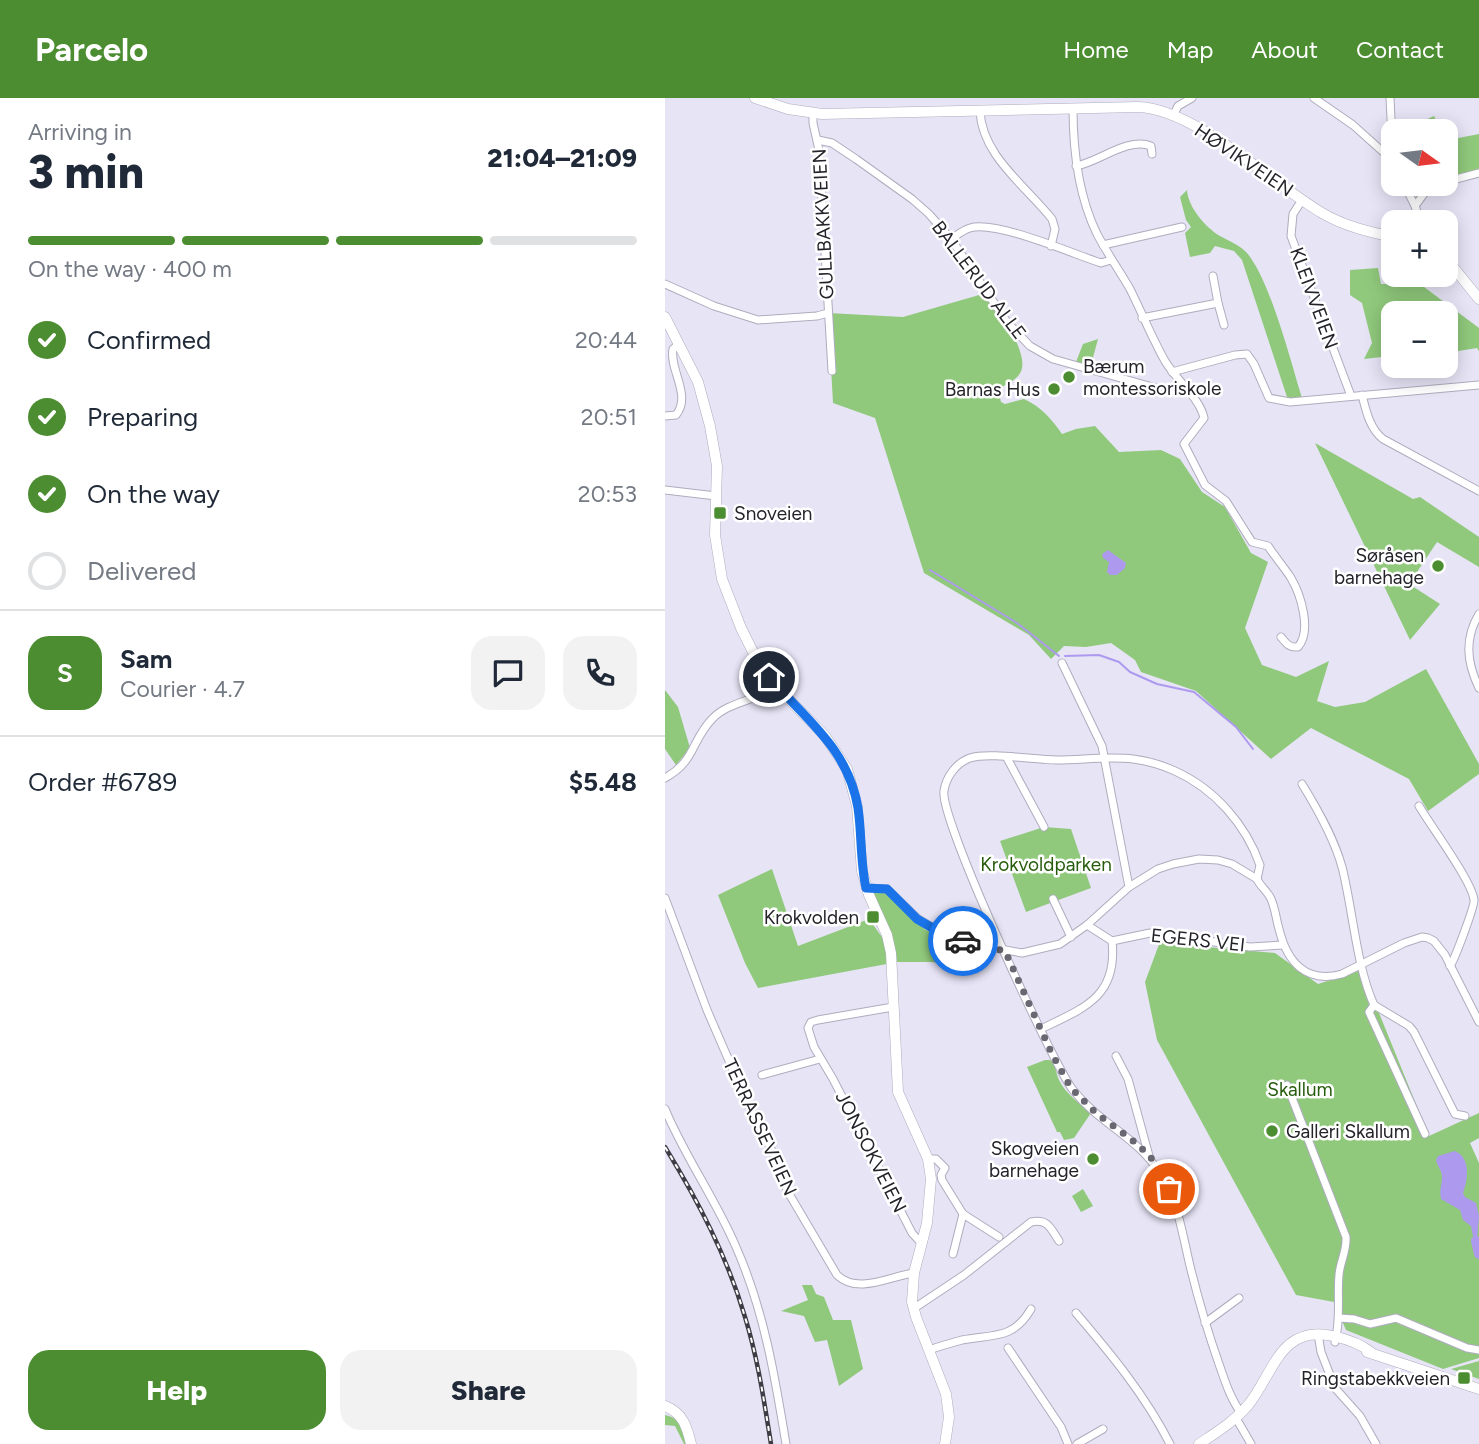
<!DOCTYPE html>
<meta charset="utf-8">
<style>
:root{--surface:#fff;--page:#f2f2f3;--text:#1f2937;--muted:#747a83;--line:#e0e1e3;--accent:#4b8d30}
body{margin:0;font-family:Figtree,sans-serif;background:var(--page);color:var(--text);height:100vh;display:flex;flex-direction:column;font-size:26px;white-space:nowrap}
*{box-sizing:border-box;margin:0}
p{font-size:23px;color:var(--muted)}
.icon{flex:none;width:38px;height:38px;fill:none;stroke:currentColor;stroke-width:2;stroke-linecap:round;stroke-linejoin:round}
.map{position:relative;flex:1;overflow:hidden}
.details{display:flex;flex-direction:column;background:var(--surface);width:665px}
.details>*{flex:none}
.needle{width:46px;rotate:104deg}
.fabs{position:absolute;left:716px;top:21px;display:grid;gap:14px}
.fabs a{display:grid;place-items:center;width:77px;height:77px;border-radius:14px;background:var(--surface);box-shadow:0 4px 18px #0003;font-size:35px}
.pin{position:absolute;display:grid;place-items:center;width:60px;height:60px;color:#fff;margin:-30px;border:4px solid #fff;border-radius:50%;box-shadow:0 2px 7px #0007}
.courier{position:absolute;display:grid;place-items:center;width:70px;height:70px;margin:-35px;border:5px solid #1a73e8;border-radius:50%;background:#fff;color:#222;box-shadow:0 2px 9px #0007}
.head em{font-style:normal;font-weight:800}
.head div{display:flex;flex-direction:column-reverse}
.head{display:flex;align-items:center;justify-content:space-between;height:119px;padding:0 28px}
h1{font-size:46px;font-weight:800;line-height:52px}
.bar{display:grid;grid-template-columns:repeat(4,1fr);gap:10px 7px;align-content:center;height:84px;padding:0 28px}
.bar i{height:9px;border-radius:5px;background:var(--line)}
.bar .active{background:var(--accent)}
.bar p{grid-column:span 4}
.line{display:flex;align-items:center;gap:18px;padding:0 28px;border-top:2px solid var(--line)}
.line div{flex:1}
.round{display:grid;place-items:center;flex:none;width:74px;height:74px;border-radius:21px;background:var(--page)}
ol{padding:0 28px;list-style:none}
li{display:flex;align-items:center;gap:21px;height:77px}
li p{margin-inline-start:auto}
li .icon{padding:7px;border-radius:50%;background:var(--accent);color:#fff;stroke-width:4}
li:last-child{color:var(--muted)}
li i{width:38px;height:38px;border:4px solid var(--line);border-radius:50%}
.primary-button{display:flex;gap:14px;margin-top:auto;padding:14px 28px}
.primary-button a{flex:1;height:80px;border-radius:21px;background:var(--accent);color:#fff;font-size:28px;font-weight:800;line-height:80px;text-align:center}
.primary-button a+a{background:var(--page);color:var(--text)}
header{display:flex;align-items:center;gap:42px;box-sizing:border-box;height:98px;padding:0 35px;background:var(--accent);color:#fff}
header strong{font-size:33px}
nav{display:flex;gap:38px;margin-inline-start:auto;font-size:24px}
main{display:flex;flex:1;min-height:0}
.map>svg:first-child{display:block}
</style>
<header>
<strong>Parcelo</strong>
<nav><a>Home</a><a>Map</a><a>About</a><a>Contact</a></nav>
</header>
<main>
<section class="details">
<div class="head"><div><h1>3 min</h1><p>Arriving in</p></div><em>21:04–21:09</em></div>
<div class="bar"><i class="active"></i><i class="active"></i><i class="active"></i><i></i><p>On the way · 400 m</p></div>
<ol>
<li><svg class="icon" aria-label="check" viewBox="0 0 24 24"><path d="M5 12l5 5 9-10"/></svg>Confirmed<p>20:44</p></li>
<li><svg class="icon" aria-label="check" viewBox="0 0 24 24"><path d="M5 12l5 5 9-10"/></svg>Preparing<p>20:51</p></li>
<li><svg class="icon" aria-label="check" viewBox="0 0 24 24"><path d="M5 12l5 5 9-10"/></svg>On the way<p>20:53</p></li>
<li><i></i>Delivered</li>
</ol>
<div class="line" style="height:126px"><b class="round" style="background:var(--accent);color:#fff">S</b><div><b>Sam</b><p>Courier · 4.7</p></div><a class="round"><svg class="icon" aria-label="chat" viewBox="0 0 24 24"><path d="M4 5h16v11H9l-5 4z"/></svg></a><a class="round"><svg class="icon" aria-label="phone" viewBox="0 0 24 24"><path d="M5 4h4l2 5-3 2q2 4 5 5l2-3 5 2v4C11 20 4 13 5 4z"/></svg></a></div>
<div class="line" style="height:91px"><div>Order #6789</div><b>$5.48</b></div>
<div class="primary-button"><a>Help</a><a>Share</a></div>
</section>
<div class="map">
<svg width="814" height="1346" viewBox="0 0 814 1346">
<rect width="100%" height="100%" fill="#e7e4f6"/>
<g fill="#90c97c">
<path d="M769 18 777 33H739L742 30Z"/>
<path d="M814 36V72L781 79 780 39 783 42Z"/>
<path d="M522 92C523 109 540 129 555 138 564 143 575 147 582 155 605 182 626 264 637 300L623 302 577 162 569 153 550 148 545 155 525 159 520 135 526 129 521 122 515 99Z"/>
<path d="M713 170 716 186H755L814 230V253L812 250 781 255 780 215H728V255L725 258 699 261 707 245 697 205 685 197V172Z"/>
<path d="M321 195C333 210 361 251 357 270 355 281 342 286 333 291L336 304 340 306 359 301C375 308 387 321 397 336L411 331 430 328 454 354 496 352 515 361 537 394 560 409 586 455 603 464 580 530 597 567 631 579 664 563 652 603 670 609 700 604 761 571 814 666V676L763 713 744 681 646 630 606 661 531 593 476 574 470 562 446 545 421 549 399 548 386 561 364 537 259 475 210 320 168 305 163 215 238 219Z"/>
<path d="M433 241 426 267 411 264 418 246Z"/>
<path d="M650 345 748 401 755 399 814 439V469L772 444 744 486 775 506 745 542Z"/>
<path d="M0 592 13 609 25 650 11 667 0 651Z"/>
<path d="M379 729 406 731 426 790 361 814 335 743Z"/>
<path d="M107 771 133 848 204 821 217 839 227 865 93 890 80 865 53 797Z"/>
<path d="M201 790 222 795 248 822 261 832 286 843 294 866 292 868 267 864H232C227 833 220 815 201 790Z"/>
<path d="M496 841 531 848 610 855 653 886 697 872C699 891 700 901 714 915L764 1038 814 1015V1040L805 1045 814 1065V1260L778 1271 681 1232 669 1204 631 1197 492 942 480 884Z"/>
<path d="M380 962H385C392 968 390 973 394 982 400 995 415 1006 426 1015L409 1040 399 1042 395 1034H392L362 969Z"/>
<path d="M418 1091 428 1108 416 1114 407 1098Z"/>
<path d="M137 1187H147L151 1196 159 1199 168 1222H186L198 1271 174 1288 162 1242 150 1244 139 1218 116 1213 143 1202Z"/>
<path d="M814 1263V1281L786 1271Z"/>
<path d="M0 1317C16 1320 17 1332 21 1346H19L10 1328 0 1327Z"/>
</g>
<g fill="#ad9aef">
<path d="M443 452 461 465 460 470 452 477H445L442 474 444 464 438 460 437 456Z"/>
<path d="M790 1053C806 1060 803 1082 798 1095L800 1099 811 1105 814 1118 812 1142 809 1143 806 1128 798 1122 795 1112 776 1101C774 1091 777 1087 777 1079 777 1072 772 1068 771 1062L773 1058Z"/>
</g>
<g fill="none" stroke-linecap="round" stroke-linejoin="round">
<g stroke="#ad9aef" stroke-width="2">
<path d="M265 472 352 525 394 558"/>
<path d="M400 558 434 557 454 564 465 574 492 586 529 594 571 629 588 651"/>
</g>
<path stroke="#ad9aef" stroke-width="10" d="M811 1143 814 1156"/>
<defs>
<g id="street">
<path d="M649 0 688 27 717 53 727 60"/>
<path d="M725 0 728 62"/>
<path d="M408 10C408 53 413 97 432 136 442 155 454 172 465 191 477 215 487 240 500 263 511 282 535 300 539 320L519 346 540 387 561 403 587 444 603 448C610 459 619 469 626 480 636 497 647 533 633 549 624 550 621 545 616 539"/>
<path d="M315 13C317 58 361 88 387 121L390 131 386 148"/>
<path d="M148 16V25L154 52 167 273"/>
<path d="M509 16 513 8 527 0"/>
<path d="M153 42 167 45 191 61 247 101 264 116 286 141 342 224 365 248 388 261 491 290"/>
<path d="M411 68C434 64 462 39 486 48L487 56"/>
<path d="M780 84 814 75"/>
<path d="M739 86 750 108"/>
<path d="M637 102 628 116 626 138 686 298"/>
<path d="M756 124 750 108 761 93 773 86"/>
<path d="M286 141C292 137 298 132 305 130 331 122 408 156 436 165L446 162"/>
<path d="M438 147 517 129"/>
<path d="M548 178 553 205"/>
<path d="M0 186 49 208 93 222 152 218 163 215"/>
<path d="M477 220 553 205 559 227"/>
<path d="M507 274 570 257 582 256 589 266 604 300 625 304 814 287"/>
<path d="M697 297C701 313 705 331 718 341L814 393"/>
<path d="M0 318 11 317C27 297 4 272 8 251L13 247"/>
<path d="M0 392 51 398"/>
<path d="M814 516C799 541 802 565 814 590"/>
<path d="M397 565 437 648 464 789"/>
<path d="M342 660 379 729"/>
<path d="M0 680C31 663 26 642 48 620 65 603 92 603 111 588"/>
<path d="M637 686C653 712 669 740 677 769 688 812 691 867 709 907L744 928 749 934 790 1016 800 1018"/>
<path d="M754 708C765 727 807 783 809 802 810 807 790 861 785 868"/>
<path d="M201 790 222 791 252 820 278 836 314 847 357 855 395 846 422 827 464 789 493 771 508 766 534 761 553 762 567 766 592 781"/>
<path d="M0 800 42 912 81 1002 111 1061 123 1094 172 1177C193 1197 225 1178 249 1175"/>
<path d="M388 801 406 839"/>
<path d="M422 827 447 843"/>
<path d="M447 843 485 835 585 849 618 847"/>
<path d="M709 907 704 914 760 1036"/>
<path d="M228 909 153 922 146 924 143 930 149 949 168 981 247 1135 257 1146"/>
<path d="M376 931C419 910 453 899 447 843"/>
<path d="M451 958 463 981 484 1058"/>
<path d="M97 977 155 961"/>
<path d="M622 987 681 1139C682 1153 675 1164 674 1177 672 1200 676 1222 670 1244"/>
<path d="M0 1011C20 1059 51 1102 71 1149 99 1212 110 1279 121 1346"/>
<path d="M263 1061H271L280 1070 276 1077 277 1082 298 1116 334 1139"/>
<path d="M288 1156 298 1116"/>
<path d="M248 1211 299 1177 366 1124C383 1120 386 1131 394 1143"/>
<path d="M411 1215C446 1256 480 1297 505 1346"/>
<path d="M674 1220 689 1221 705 1226 731 1220 802 1250 814 1252"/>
<path d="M540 1225 574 1200"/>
<path d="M654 1242 656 1254 670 1290 695 1318 711 1346"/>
<path d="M343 1250 396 1329 403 1346"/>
<path d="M264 1252C275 1248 286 1245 297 1242 328 1236 348 1242 366 1211"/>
<path d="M576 1315C565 1300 560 1283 554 1266 543 1235 534 1204 526 1172 519 1144 515 1114 502 1088 479 1040 438 1030 408 992 386 963 274 719 279 693 281 679 291 665 305 660 324 654 369 662 392 662 417 662 443 658 468 661 483 663 497 667 510 673 550 691 581 727 595 767L592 781C595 788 601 792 605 799 610 808 611 821 614 831 622 864 641 886 677 876L739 845 757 839 763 840 769 843 780 857 814 924"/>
<path d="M571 1320 586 1346"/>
<path d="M412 1346 438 1331"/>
</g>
<g id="secondary">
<path d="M90 0 123 11 157 16 473 9C531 11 606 85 657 115 679 128 704 134 728 139"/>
<path d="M780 159 814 201"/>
<path d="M0 219 33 284 45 328 52 368 50 437 57 481 76 530 93 564 111 588 160 638 182 671 192 708 197 773 204 797 222 837 226 855 233 994 263 1061 266 1081 262 1125 249 1175 247 1204 251 1219 281 1296 284 1319 280 1346"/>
<path d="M702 1254 814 1291"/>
<path d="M0 1308C18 1315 22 1329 26 1346"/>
<path d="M534 1346C552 1334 570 1323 584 1306 609 1274 616 1226 668 1238 682 1241 696 1246 707 1255"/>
</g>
</defs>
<use href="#street" stroke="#afacbe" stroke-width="9"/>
<use href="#secondary" stroke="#afacbe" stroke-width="11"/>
<use href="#street" stroke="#fff" stroke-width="7"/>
<use href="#secondary" stroke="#fff" stroke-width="10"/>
<defs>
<path id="rail" d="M0 1049C33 1103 62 1158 80 1219 93 1261 99 1303 106 1346"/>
</defs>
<use href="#rail" stroke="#3e3c44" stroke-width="4.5"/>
<use href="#rail" stroke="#fff" stroke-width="2" stroke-dasharray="5" stroke-linecap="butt"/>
</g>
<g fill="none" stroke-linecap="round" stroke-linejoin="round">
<path stroke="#696771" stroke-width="7" stroke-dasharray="0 12.6" d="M298 843 340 853 387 956 406 990 431 1015 466 1041 485 1058 504 1091"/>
<path stroke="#1a73e8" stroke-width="9" d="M104 579C141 622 183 650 193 710 197 737 195 763 201 790L222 791 252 821 278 836 298 843"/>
</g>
<g fill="#4b8d30" stroke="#fff" stroke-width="2.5">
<circle cx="404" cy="279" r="7"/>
<circle cx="389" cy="291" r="7"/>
<rect x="48" y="408" width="14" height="14" rx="3.5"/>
<circle cx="773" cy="468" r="7"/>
<rect x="201" y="812" width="14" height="14" rx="3.5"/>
<circle cx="607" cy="1033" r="7"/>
<circle cx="428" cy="1061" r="7"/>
<rect x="792" y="1273" width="14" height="14" rx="3.5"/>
</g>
<g text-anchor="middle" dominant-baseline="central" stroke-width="5" stroke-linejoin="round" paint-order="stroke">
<g font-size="19" fill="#25232a" stroke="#fff">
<text transform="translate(579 62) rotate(34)">HØVIKVEIEN</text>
<text transform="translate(158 126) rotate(-93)">GULLBAKKVEIEN</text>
<text transform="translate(314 182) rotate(53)">BALLERUD ALLE</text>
<text transform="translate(649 200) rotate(70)">KLEIVVEIEN</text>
<text transform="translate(533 842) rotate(6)">EGERS VEI</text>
<text transform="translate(95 1029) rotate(65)">TERRASSEVEIEN</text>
<text transform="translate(206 1054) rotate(63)">JONSOKVEIEN</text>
</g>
<g font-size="19" fill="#25232a" stroke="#fff" text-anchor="end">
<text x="418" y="268" text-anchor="start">Bærum<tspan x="418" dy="22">montessoriskole</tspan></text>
<text x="375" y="291">Barnas Hus</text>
<text x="69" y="415" text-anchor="start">Snoveien</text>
<text x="759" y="457">Søråsen<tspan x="759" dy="22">barnehage</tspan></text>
<text x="194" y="819">Krokvolden</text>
<text x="621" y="1033" text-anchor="start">Galleri Skallum</text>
<text x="414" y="1050">Skogveien<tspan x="414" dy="22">barnehage</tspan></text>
<text x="785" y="1280">Ringstabekkveien</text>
</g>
<g font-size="19" fill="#275c0c" stroke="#fff">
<text x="381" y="766">Krokvoldparken</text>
<text x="635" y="991">Skallum</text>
</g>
</g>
</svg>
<div class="fabs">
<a><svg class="needle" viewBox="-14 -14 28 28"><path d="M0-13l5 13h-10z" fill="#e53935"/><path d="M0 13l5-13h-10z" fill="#747a83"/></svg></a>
<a>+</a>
<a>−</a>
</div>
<div class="pin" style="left:504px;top:1091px;background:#ea580c"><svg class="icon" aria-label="bag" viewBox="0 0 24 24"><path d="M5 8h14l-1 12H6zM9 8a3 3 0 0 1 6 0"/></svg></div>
<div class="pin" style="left:104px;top:579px;background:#1f2937"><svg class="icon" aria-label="home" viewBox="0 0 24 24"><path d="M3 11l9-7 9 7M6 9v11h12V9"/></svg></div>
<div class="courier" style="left:298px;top:843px"><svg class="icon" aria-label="car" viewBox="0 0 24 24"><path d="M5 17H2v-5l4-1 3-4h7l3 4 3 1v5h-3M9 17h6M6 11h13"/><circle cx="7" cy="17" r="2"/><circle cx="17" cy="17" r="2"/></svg></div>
</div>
</main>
